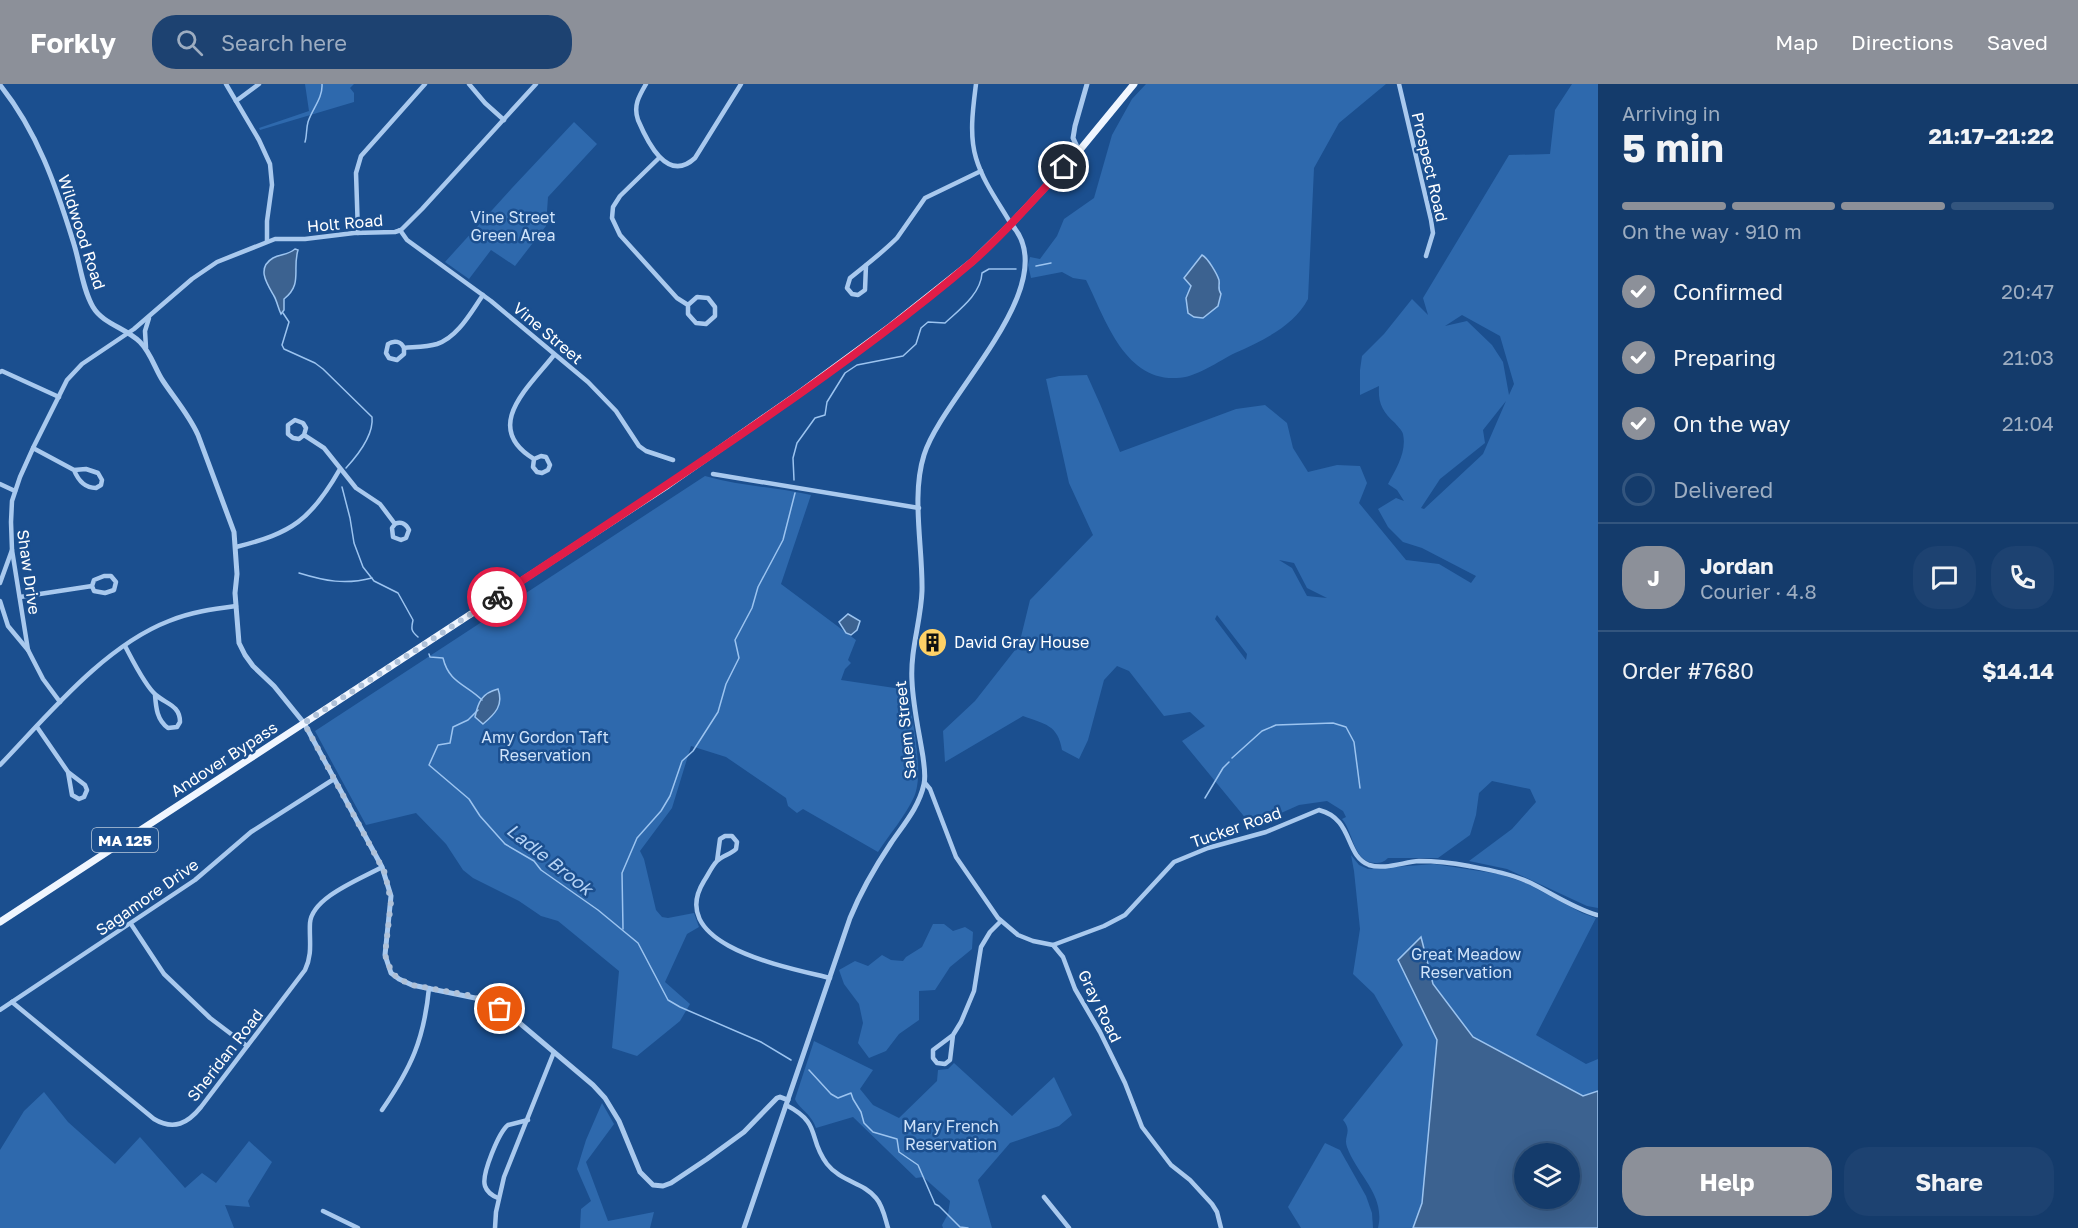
<!DOCTYPE html>
<meta charset="utf-8">
<style>
:root{--surface:#143b6b;--page:#1d4271;--text:#f1f3f6;--muted:#9dadc1;--line:#33557e;--accent:#8c9099}
body{margin:0;font-family:"Golos Text",sans-serif;background:var(--page);color:var(--text);height:100vh;display:flex;flex-direction:column;font-size:22px;white-space:nowrap}
*{box-sizing:border-box;margin:0}
p{font-size:20px;color:var(--muted)}
.icon{flex:none;width:33px;height:33px;fill:none;stroke:currentColor;stroke-width:2;stroke-linecap:round;stroke-linejoin:round}
.map{position:relative;flex:1;overflow:hidden}
.side{display:flex;flex-direction:column;background:var(--surface);width:480px}
.side>*{flex:none}
.fabs{position:absolute;left:1514px;top:1059px;display:grid;gap:12px}
.fabs a{display:grid;place-items:center;width:66px;height:66px;border-radius:50%;background:var(--surface);box-shadow:0 6px 24px #0002,0 0 0 2px var(--line);font-size:30px}
.pin{position:absolute;display:grid;place-items:center;width:51px;height:51px;color:#fff;margin:-26px;border:3px solid #fff;border-radius:50%;box-shadow:0 2px 6px #0007}
.courier{position:absolute;display:grid;place-items:center;width:60px;height:60px;margin:-30px;border:4px solid #e11d48;border-radius:50%;background:#fff;color:#222;box-shadow:0 2px 8px #0007}
.headline em{font-style:normal;font-weight:700}
.headline div{display:flex;flex-direction:column-reverse}
.headline{display:flex;align-items:center;justify-content:space-between;height:102px;padding:0 24px}
h1{font-size:39px;font-weight:700;line-height:45px}
.bar{display:grid;grid-template-columns:repeat(4,1fr);gap:9px 6px;align-content:center;height:72px;padding:0 24px}
.bar i{height:8px;border-radius:4px;background:var(--line)}
.bar .selected{background:var(--accent)}
.bar p{grid-column:span 4}
.line{display:flex;align-items:center;gap:15px;padding:0 24px;border-top:2px solid var(--line)}
.line div{flex:1}
.round{display:grid;place-items:center;flex:none;width:63px;height:63px;border-radius:24px;background:var(--page)}
ol{padding:0 24px;list-style:none}
li{display:flex;align-items:center;gap:18px;height:66px}
li p{margin-inline-start:auto}
li .icon{padding:6px;border-radius:50%;background:var(--accent);color:#fff;stroke-width:4}
li:last-child{color:var(--muted)}
li i{width:33px;height:33px;border:3px solid var(--line);border-radius:50%}
.primary-button{display:flex;gap:12px;margin-top:auto;padding:12px 24px}
.primary-button a{flex:1;height:69px;border-radius:24px;background:var(--accent);color:#fff;font-size:24px;font-weight:700;line-height:69px;text-align:center}
.primary-button a+a{background:var(--page);color:var(--text)}
header{display:flex;align-items:center;gap:36px;box-sizing:border-box;height:84px;padding:0 30px;background:var(--accent);color:#fff}
header strong{font-size:28px}
nav{display:flex;gap:33px;margin-inline-start:auto;font-size:21px}
.search{width:420px;height:54px;background:var(--page);display:flex;align-items:center;gap:15px;box-sizing:border-box;padding:0 21px;border-radius:24px;color:var(--muted);font-size:22px}
main{display:flex;flex:1;min-height:0}
.map>svg:first-child{display:block}
</style>
<header>
<strong>Forkly</strong>
<div class="search"><svg class="icon" aria-label="search" viewBox="0 0 24 24"><circle cx="10" cy="10" r="6"/><path d="M15 15l6 6"/></svg>Search here</div>
<nav><a>Map</a><a>Directions</a><a>Saved</a></nav>
</header>
<main>
<div class="map">
<svg width="1598" height="1144" viewBox="0 0 1598 1144">
<rect width="100%" height="100%" fill="#1b4f8f"/>
<g fill="#2e69ad" fill-rule="evenodd">
<path d="M305 0H354L350 4 354 9V18L260 46 259 44 309 27Z"/>
<path d="M1146 0H1386L1339 39 1314 84 1308 215C1294 242 1262 257 1235 269 1219 277 1195 294 1177 294 1124 297 1105 234 1086 196L1073 194 1062 188 1031 194 1028 181 1030 173 1040 175 1057 152 1064 135 1094 114 1112 51 1132 15ZM1203 171C1209 176 1216 187 1218 194 1220 200 1218 204 1221 210L1218 222 1203 234 1188 229 1186 214 1191 202 1187 190Z"/>
<path d="M1572 0H1598V824L1587 822 1507 785 1469 777 1512 745 1536 718 1530 705 1492 697 1479 709 1476 731 1470 751 1438 774H1388C1384 778 1381 779 1375 779 1353 778 1354 749 1342 735L1346 733 1343 727 1327 717 1299 721 1252 742 1182 657 1205 642 1190 628 1164 632 1129 587 1117 582 1104 596 1088 656 1079 675 1062 666C1058 641 1045 640 1023 632L945 678 943 647 975 617 1019 561 1030 516 1093 451 1069 399 1046 295 1059 292 1087 291 1100 320 1120 368 1236 325 1265 321 1287 339 1293 364 1308 388 1337 381 1360 382 1367 399 1359 419 1406 476 1439 480 1471 499 1476 492 1422 464 1403 458 1388 443 1378 425 1396 414 1404 417 1397 406 1388 400C1396 385 1407 368 1403 350 1402 346 1398 343 1395 339 1382 327 1378 319 1379 302L1360 311V286L1362 272 1384 250 1412 215 1428 231 1423 214 1509 71 1550 70 1555 26ZM1462 231 1500 252 1514 300 1509 311 1503 278 1492 261 1467 237 1445 242ZM1506 317 1483 370 1424 425 1421 424 1440 395 1485 359 1483 346ZM1279 476 1294 479 1307 504 1327 514 1307 512 1292 484ZM1217 531 1247 570 1246 576 1215 535Z"/>
<path d="M574 38 597 60 548 113 546 142 515 182 491 166 469 195 445 178 512 104Z"/>
<path d="M705 392C740 402 775 403 811 411L781 500 856 556 848 576 851 579 845 585 841 596 908 606C911 633 925 688 914 713 906 731 889 751 878 768L803 725 797 729 788 722 786 714 726 673 691 662 672 724 640 767 644 775 656 826 662 833 668 834 694 829 699 843 687 850 665 898 690 920 680 937 637 972 612 964 619 887 558 837 541 832 519 817 473 794 463 786 446 760 416 729 366 741 315 647Z"/>
<path d="M1351 771 1359 781 1368 785 1434 780 1499 790 1526 799 1582 829 1596 834 1536 951 1586 980 1598 975V1144H1378C1386 1111 1357 1091 1347 1063 1343 1052 1353 1048 1343 1036L1403 961 1374 910 1353 890 1360 845 1354 787ZM1524 1070H1569V1114H1524Z"/>
<path d="M933 840H944L953 847 965 843 973 848 972 865 950 883 935 906 919 907V936L899 950 886 967 869 974 858 959 863 939 859 920 844 900 839 886 855 877 868 882 882 871 891 876 903 877 906 873 922 863Z"/>
<path d="M814 957 873 986 860 1005 873 1021 899 1034 937 997 938 986 948 985 954 979 1012 1032 1054 993 1072 1031 1059 1042 1010 1059 978 1096 992 1144H943L942 1141 948 1130 950 1117 923 1093 916 1094 853 1033 816 1044C811 1029 798 1024 795 1015Z"/>
<path d="M44 1008 68 1038 115 1080 140 1053 185 1104 202 1089 216 1099 249 1057 272 1078 248 1117 250 1123 225 1121 234 1144H0V1066L24 1027Z"/>
<path d="M602 1019 614 1040 586 1078 608 1137 654 1128 650 1144H580L581 1125 591 1117 577 1085 586 1056Z"/>
<path d="M1325 1059 1340 1066 1366 1112 1372 1129 1373 1144H1301L1288 1123Z"/>
</g>
<g fill="#3c6290" stroke="#9cc4f0" stroke-width="1.5" fill-rule="evenodd">
<path d="M295 165 298 166C292 186 303 200 284 215V226L281 230C278 224 277 217 274 212 267 200 256 184 273 174 281 170 288 171 295 165Z"/>
<path d="M1202 171C1208 174 1217 190 1219 196 1220 202 1217 204 1221 210L1218 222 1203 234 1194 233 1188 229 1186 214 1191 202 1184 194Z"/>
<path d="M848 530 860 537 857 546 851 551 846 549 839 538Z"/>
<path d="M498 605C504 621 495 630 483 640L475 633C478 618 482 609 498 605Z"/>
<path d="M1421 853 1433 900 1473 953 1583 1012 1598 1007V1144H1413L1422 1119 1437 956 1398 876ZM1524 1070H1569V1114H1524Z"/>
</g>
<g fill="none" stroke-linecap="round" stroke-linejoin="round">
<g stroke="#9cc4f0" stroke-width="1.5">
<path d="M305 58C307 52 306 45 308 38 312 25 323 14 322 0"/>
<path d="M1036 182 1051 179"/>
<path d="M283 229 289 238 282 261 284 265 315 279 323 285 372 333C374 351 357 372 346 384"/>
<path d="M794 396 793 374 797 359 815 334 825 331 827 318 845 289 857 281 903 272 916 260 921 244 928 238 945 239C959 226 981 210 982 189L989 185H1016"/>
<path d="M342 403 350 434 354 459 363 483 374 497 398 509 413 536C411 545 411 547 418 553"/>
<path d="M299 489C325 497 345 501 372 494"/>
<path d="M429 570 430 573 443 574C449 599 466 600 482 616"/>
<path d="M478 626 468 636 453 643 450 659 438 661 429 681 469 715 480 732 505 760 534 777 541 786 598 826 638 859 668 916 680 923 761 958 791 976"/>
<path d="M1232 674 1262 647 1276 641 1333 639 1346 643 1354 658 1360 704"/>
<path d="M1205 714 1223 684 1229 678"/>
<path d="M623 845 622 789 637 754 661 727 670 712 682 677 693 667 718 628 726 600 739 574 735 556 752 524 758 503 783 456 795 409"/>
<path d="M809 986 831 1010 838 1014 851 1009 853 1015 861 1028 864 1039 873 1048 897 1055 899 1068 918 1081 935 1120 939 1122 960 1143 968 1144"/>
</g>
<g stroke="#a9c9ee" stroke-width="4.5">
<path d="M226 0 259 56 270 80 272 101 267 137V157"/>
<path d="M469 0 485 19 504 36"/>
<path d="M646 0C639 12 633 22 638 36 647 57 667 100 695 74L741 0"/>
<path d="M976 0C973 24 969 51 976 74 983 98 999 119 1011 140"/>
<path d="M1399 0 1431 136 1433 149 1426 172"/>
<path d="M236 17 259 0"/>
<path d="M659 74 620 112 613 123 612 134 620 151 677 214 688 221 697 213 708 214 715 223V232L706 240 696 239 688 230V221"/>
<path d="M400 146 407 156 491 217 588 298 616 327 639 362 646 367 673 376"/>
<path d="M358 149 356 89 361 72 425 0"/>
<path d="M866 181 865 206 858 211 852 210 847 204 850 194C866 181 882 169 897 154L925 114 981 87"/>
<path d="M146 264 145 247 149 234"/>
<path d="M404 264V270L397 276 389 274 386 269 388 260C394 256 401 257 404 264 415 263 427 263 437 260 458 253 471 228 483 211"/>
<path d="M0 288 2 287 59 313"/>
<path d="M304 351 299 355 293 354 288 350V341L295 336 303 339 306 344 304 351 324 364 356 404 380 420 395 440 392 444 393 453 401 456 406 454 409 446C406 440 401 437 395 440"/>
<path d="M33 364 74 386 86 385 98 389 102 396 101 401 96 404C84 404 78 396 74 386"/>
<path d="M534 375 533 383 537 388 542 389 548 386 550 381 546 373 541 372 534 375C481 343 529 303 554 271"/>
<path d="M713 390 919 424"/>
<path d="M0 400 15 407"/>
<path d="M236 463C292 449 311 436 340 385"/>
<path d="M0 499 12 466"/>
<path d="M20 513 92 502 94 507 105 509 114 506 116 498 111 492H104L94 496 92 502"/>
<path d="M0 517 8 542 28 566"/>
<path d="M125 562C132 575 145 602 156 611 166 620 180 621 180 638L177 643 168 644C157 636 156 624 155 611"/>
<path d="M60 618 43 595 28 566 12 466 11 438 12 417 20 393 34 362 67 296 82 280 134 245 192 195 217 178 275 155H305L354 149 395 148 401 146 422 125 536 0"/>
<path d="M37 643 68 688 85 701 87 706 84 713 79 715 72 711 68 688"/>
<path d="M0 681C48 631 104 562 169 537 191 528 213 525 236 522"/>
<path d="M925 699 930 705 956 773 998 834 1018 851 1033 857 1053 861 1063 873 1075 905 1100 948 1125 999 1142 1043 1171 1081 1190 1096 1212 1120 1217 1128 1221 1144"/>
<path d="M717 777 720 755 725 752H732L737 758 736 765C731 770 722 772 717 777 712 782 708 791 704 797 664 862 791 884 830 894"/>
<path d="M131 840 164 890 210 934 247 962"/>
<path d="M1053 861 1104 842 1125 831 1174 778 1208 764 1266 748 1319 726C1354 735 1344 771 1369 781 1384 786 1404 778 1419 777 1435 777 1453 779 1469 782 1490 786 1512 790 1531 799 1553 810 1573 824 1597 831"/>
<path d="M12 918 154 1035C174 1047 188 1039 201 1023L305 886C313 870 309 855 310 839 312 813 361 795 382 783"/>
<path d="M0 926 195 796 251 748 334 695"/>
<path d="M953 951 950 976 945 980 937 979 933 974V966L953 951 961 938 974 907 981 863 990 848 1001 837"/>
<path d="M786 1021C823 1040 807 1054 827 1080 841 1098 863 1098 876 1114 883 1122 885 1134 888 1144"/>
<path d="M382 1026C411 984 424 956 429 904"/>
<path d="M1044 1113 1069 1144"/>
<path d="M498 1114C493 1112 487 1108 485 1102 481 1091 499 1048 508 1041L528 1036"/>
<path d="M323 1127 358 1144"/>
<path d="M495 1144 496 1128 504 1093 554 968"/>
</g>
<g stroke="#a9c9ee" stroke-width="5">
<path d="M0 1C37 47 56 102 73 157 80 178 82 204 93 223 103 240 126 244 140 258 151 269 155 285 163 297 175 315 189 331 198 351L234 448 237 490 235 509 239 559 245 571 253 582 274 602 304 639 382 783 391 812 385 871 391 889 399 895 412 901 480 915 500 925 516 936 593 1001 605 1014 619 1037 640 1088 653 1101 663 1102 671 1099 707 1075 744 1048 777 1014 780 1013 788 1016"/>
<path d="M1079 67 1073 54 1075 42 1087 0"/>
<path d="M744 1144 850 834C861 807 875 783 891 759 904 740 919 723 924 700 926 691 924 682 923 673 919 648 913 622 912 597 910 566 921 537 922 507 923 464 911 412 924 371 942 312 1067 199 1011 140"/>
</g>
<path stroke="#f0f6ff" stroke-width="7" d="M0 838 668 401 801 308 891 242 973 177 1011 140 1079 67 1134 0"/>
</g>
<g fill="none" stroke-linecap="round" stroke-linejoin="round">
<path stroke="#afc1d8" stroke-width="6" stroke-dasharray="0 10.8" d="M497 513 304 639 385 789 391 818 385 871 392 889 399 895 412 901 473 912 500 925"/>
<path stroke="#e11d48" stroke-width="8" d="M497 513C587 454 677 395 765 334 836 285 906 234 972 178 1005 149 1034 115 1064 83"/>
</g>
<defs>
<symbol id="building-disc" viewBox="-11 -11 22 22"><circle r="9.5" fill="#ffd166" stroke="#1b4f8f"/><path d="M-4-6H4V6H1V3H-1V6H-4ZM-2.5-4.3h1.7v1.8h-1.7ZM.8-4.3h1.7v1.8H.8ZM-2.5-1h1.7V.8h-1.7ZM.8-1h1.7V.8H.8Z" fill="#111"/></symbol>
</defs>
<g fill-rule="evenodd">
<use href="#building-disc" x="916" y="542" width="33" height="33"/>
</g>
<g text-anchor="middle" dominant-baseline="central" stroke-width="5" stroke-linejoin="round" paint-order="stroke">
<rect fill="#1b4f8f" stroke="#bbcadd" stroke-width="1.5" x="92" y="744" width="66" height="24" rx="4.5"/>
<g font-size="15" font-weight="bold" fill="#fff">
<text x="125" y="756">MA 125</text>
</g>
<g font-size="16" fill="#fff" stroke="#1b4f8f">
<text transform="translate(1430 83) rotate(77)">Prospect Road</text>
<text transform="translate(345 139) rotate(-5)">Holt Road</text>
<text transform="translate(82 148) rotate(72)">Wildwood Road</text>
<text transform="translate(548 249) rotate(40)">Vine Street</text>
<text transform="translate(29 488) rotate(82)">Shaw Drive</text>
<text transform="translate(905 646) rotate(-96)">Salem Street</text>
<text transform="translate(224 675) rotate(-33)">Andover Bypass</text>
<text transform="translate(1236 743) rotate(-19)">Tucker Road</text>
<text transform="translate(147 813) rotate(-35)">Sagamore Drive</text>
<text transform="translate(1100 922) rotate(64)">Gray Road</text>
<text transform="translate(225 971) rotate(-52)">Sheridan Road</text>
</g>
<g font-size="16" fill="#cfe3fa" stroke="#1b4f8f">
<text x="513" y="133">Vine Street<tspan x="513" dy="18">Green Area</tspan></text>
<text x="545" y="653">Amy Gordon Taft<tspan x="545" dy="18">Reservation</tspan></text>
<text x="1466" y="870">Great Meadow<tspan x="1466" dy="18">Reservation</tspan></text>
<text x="951" y="1042">Mary French<tspan x="951" dy="18">Reservation</tspan></text>
</g>
<g font-size="16" fill="#fff" stroke="#1b4f8f" text-anchor="start">
<text x="954" y="558">David Gray House</text>
</g>
<g font-size="18" font-style="italic" fill="#b5d3f5" stroke="#1b4f8f">
<text transform="translate(550 775) rotate(38)">Ladle Brook</text>
</g>
</g>
</svg>
<div class="fabs">
<a><svg class="icon" aria-label="layers" viewBox="0 0 24 24"><path d="M12 4l9 5-9 5-9-5zM3 14l9 5 9-5"/></svg></a>
</div>
<div class="pin" style="left:500px;top:925px;background:#ea580c"><svg class="icon" aria-label="bag" viewBox="0 0 24 24"><path d="M5 8h14l-1 12H6zM9 8a3 3 0 0 1 6 0"/></svg></div>
<div class="pin" style="left:1064px;top:83px;background:#1f2937"><svg class="icon" aria-label="home" viewBox="0 0 24 24"><path d="M3 11l9-7 9 7M6 9v11h12V9"/></svg></div>
<div class="courier" style="left:497px;top:513px"><svg class="icon" aria-label="bike" viewBox="0 0 24 24"><circle cx="6" cy="16" r="4"/><circle cx="18" cy="16" r="4"/><path d="M6 16l4-8h5l3 8M10 8l3 8H6M13 5h3"/></svg></div>
</div>
<section class="side">
<div class="headline"><div><h1>5 min</h1><p>Arriving in</p></div><em>21:17–21:22</em></div>
<div class="bar"><i class="selected"></i><i class="selected"></i><i class="selected"></i><i></i><p>On the way · 910 m</p></div>
<ol>
<li><svg class="icon" aria-label="check" viewBox="0 0 24 24"><path d="M5 12l5 5 9-10"/></svg>Confirmed<p>20:47</p></li>
<li><svg class="icon" aria-label="check" viewBox="0 0 24 24"><path d="M5 12l5 5 9-10"/></svg>Preparing<p>21:03</p></li>
<li><svg class="icon" aria-label="check" viewBox="0 0 24 24"><path d="M5 12l5 5 9-10"/></svg>On the way<p>21:04</p></li>
<li><i></i>Delivered</li>
</ol>
<div class="line" style="height:108px"><b class="round" style="background:var(--accent);color:#fff">J</b><div><b>Jordan</b><p>Courier · 4.8</p></div><a class="round"><svg class="icon" aria-label="chat" viewBox="0 0 24 24"><path d="M4 5h16v11H9l-5 4z"/></svg></a><a class="round"><svg class="icon" aria-label="phone" viewBox="0 0 24 24"><path d="M5 4h4l2 5-3 2q2 4 5 5l2-3 5 2v4C11 20 4 13 5 4z"/></svg></a></div>
<div class="line" style="height:78px"><div>Order #7680</div><b>$14.14</b></div>
<div class="primary-button"><a>Help</a><a>Share</a></div>
</section>
</main>
